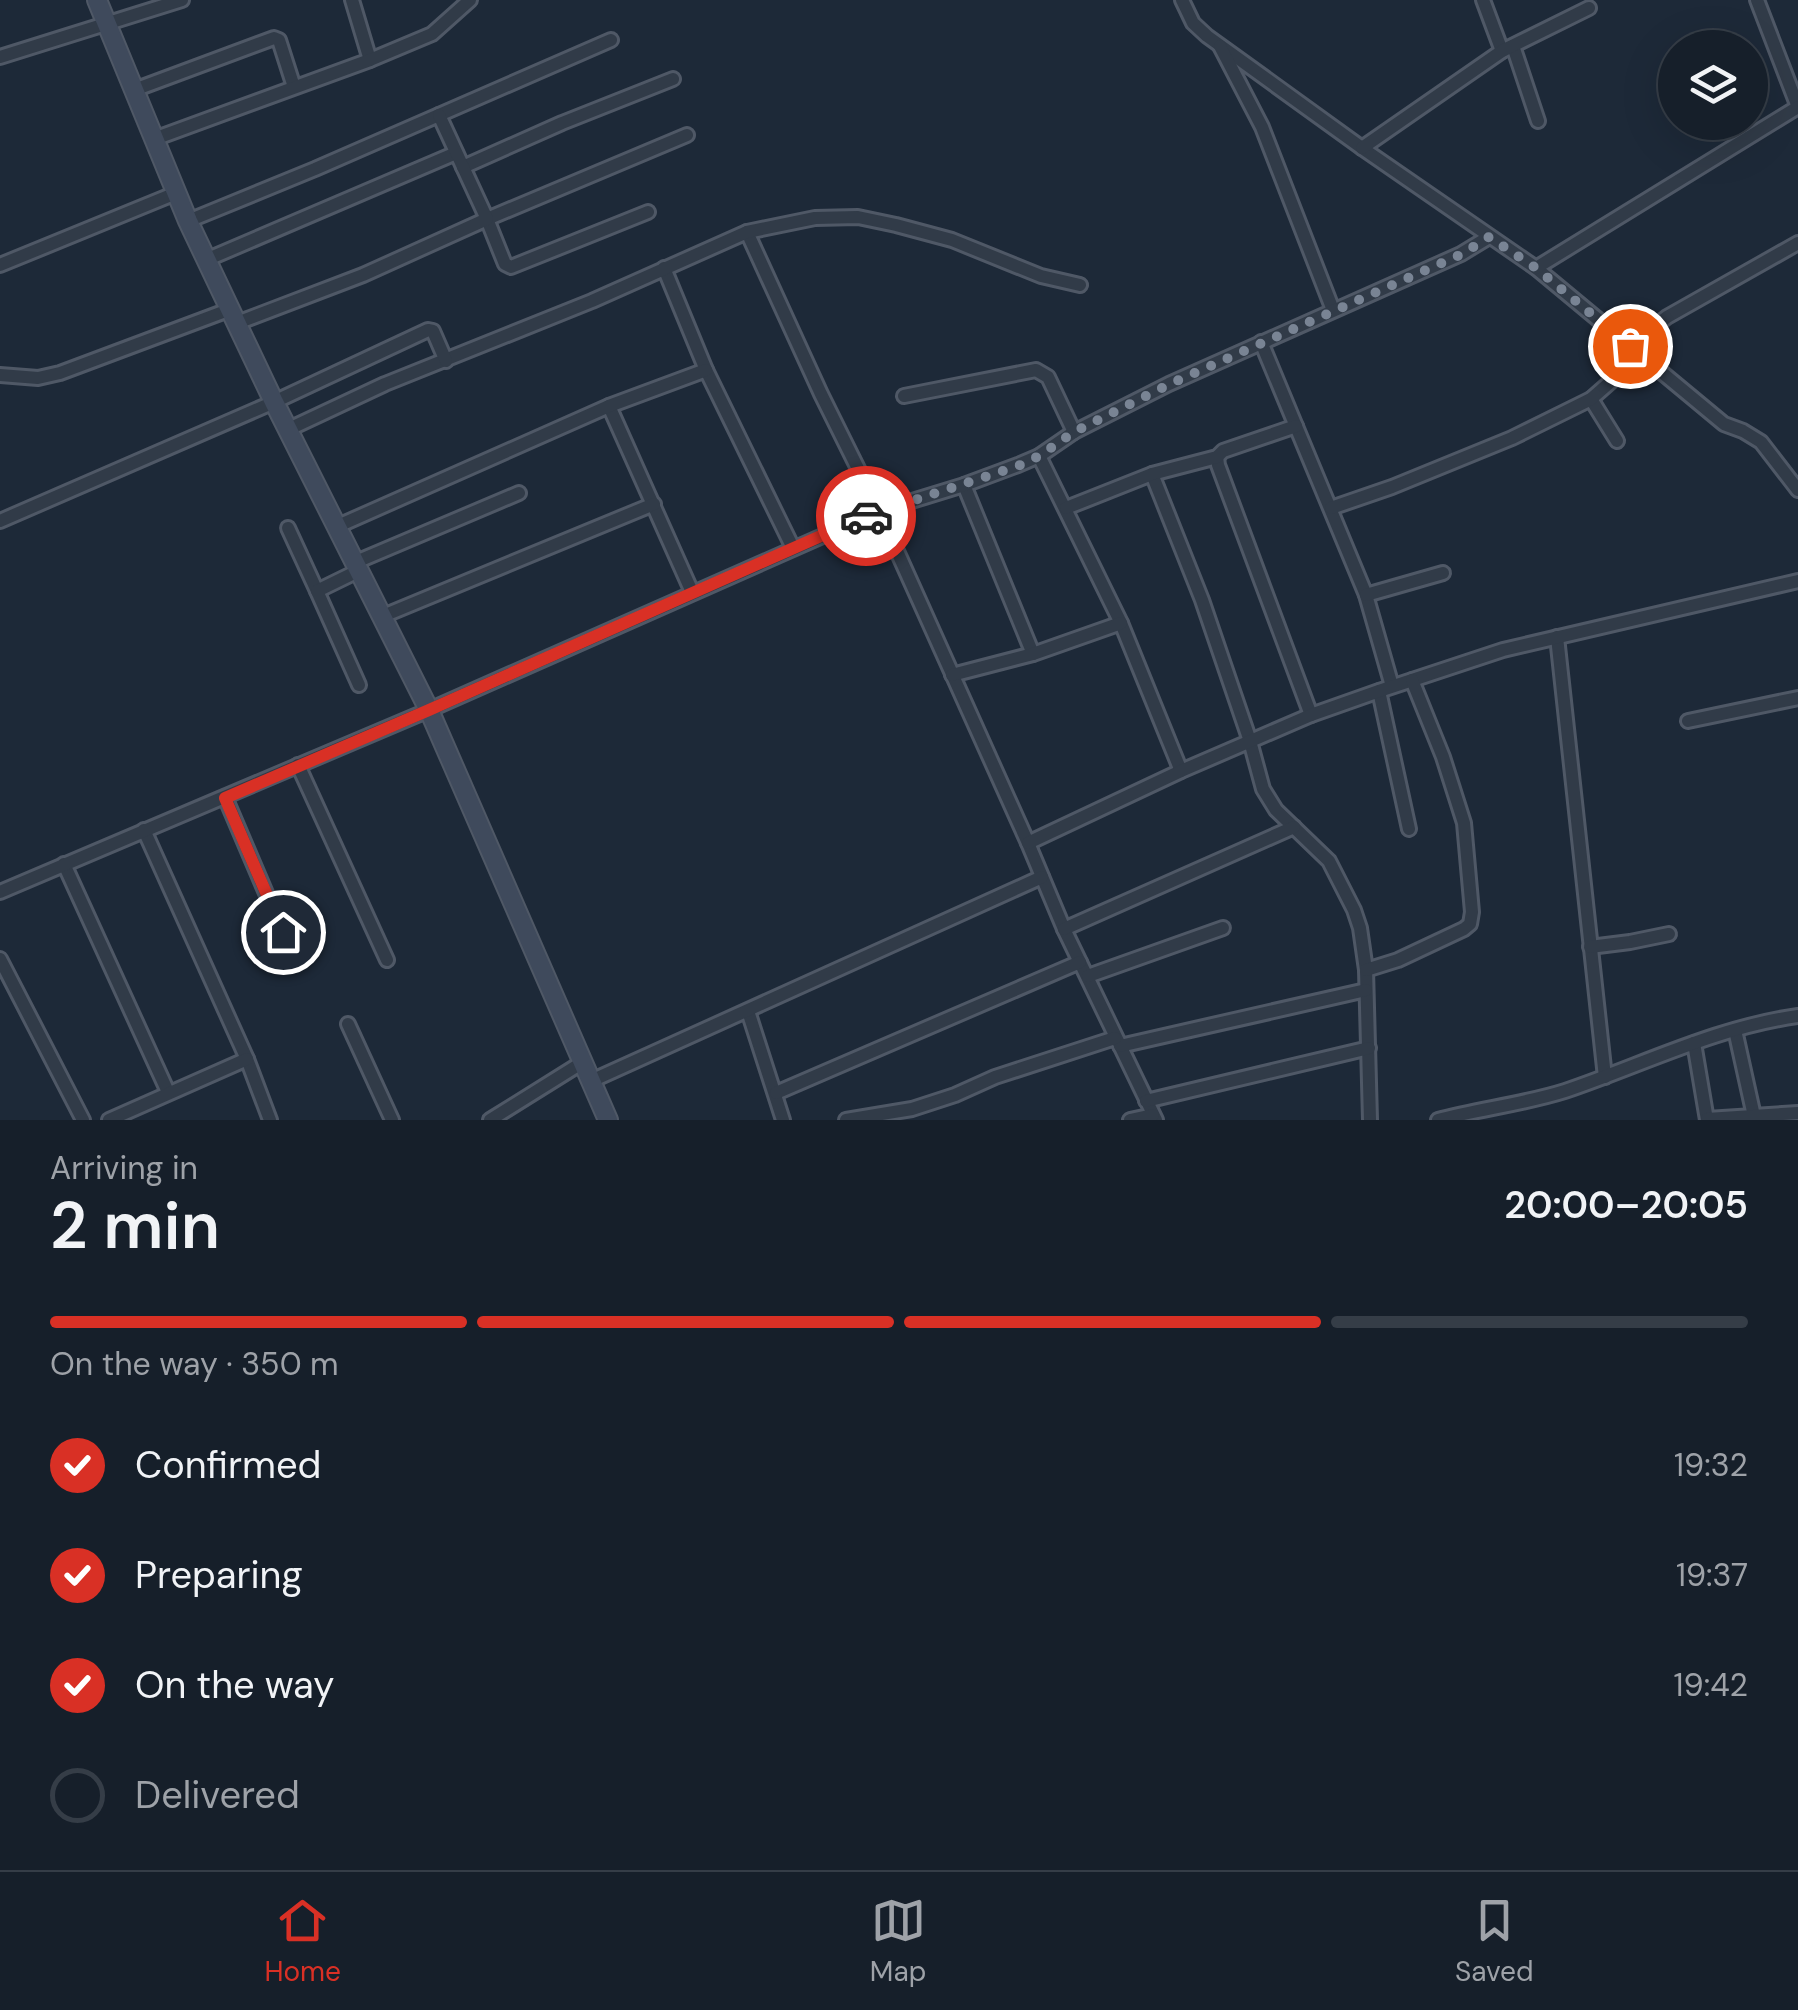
<!DOCTYPE html>
<meta charset="utf-8">
<style>
:root{--surface:#161f2a;--page:#1f2732;--text:#f1f3f6;--muted:#9ea2a8;--line:#353d47;--accent:#d93025}
body{margin:0;font-family:"DM Sans",sans-serif;background:var(--page);color:var(--text);height:100vh;display:flex;flex-direction:column;font-size:38px;white-space:nowrap}
*{box-sizing:border-box;margin:0}
p{font-size:32px;color:var(--muted)}
.icon{flex:none;width:55px;height:55px;fill:none;stroke:currentColor;stroke-width:2;stroke-linecap:round;stroke-linejoin:round}
.map{position:relative;height:1120px;overflow:hidden}
.panel{display:flex;flex-direction:column;background:var(--surface);flex:1}
.panel>*{flex:none}
.fabs{position:absolute;left:1658px;top:30px;display:grid;gap:20px}
.fabs a{display:grid;place-items:center;width:110px;height:110px;border-radius:50%;background:var(--surface);box-shadow:0 10px 40px #0002,0 0 0 2px var(--line);font-size:50px}
.pin{position:absolute;display:grid;place-items:center;width:85px;height:85px;color:#fff;margin:-42px;border:5px solid #fff;border-radius:50%;box-shadow:0 2px 10px #0007}
.courier{position:absolute;display:grid;place-items:center;width:100px;height:100px;margin:-50px;border:8px solid #d93025;border-radius:50%;background:#fff;color:#222;box-shadow:0 2px 12px #0007}
.summary em{font-style:normal;font-weight:600}
.summary div{display:flex;flex-direction:column-reverse}
.summary{display:flex;align-items:center;justify-content:space-between;height:170px;padding:0 50px}
h1{font-size:65px;font-weight:600;line-height:75px}
.bar{display:grid;grid-template-columns:repeat(4,1fr);gap:15px 10px;align-content:center;height:120px;padding:0 50px}
.bar i{height:12px;border-radius:8px;background:var(--line)}
.bar .active{background:var(--accent)}
.bar p{grid-column:span 4}
ol{padding:0 50px;list-style:none}
li{display:flex;align-items:center;gap:30px;height:110px}
li p{margin-inline-start:auto}
li .icon{padding:10px;border-radius:50%;background:var(--accent);color:#fff;stroke-width:4}
li:last-child{color:var(--muted)}
li i{width:55px;height:55px;border:5px solid var(--line);border-radius:50%}
.tab-bar{display:flex;justify-content:space-around;align-items:center;height:140px;border-top:2px solid var(--line);background:var(--surface);font-size:28px;color:var(--muted)}
.tab-bar a{display:grid;justify-items:center;gap:5px}
.tab-bar .active{color:var(--accent)}
.map>svg:first-child{display:block}
</style>
<div class="map">
<svg width="1798" height="1120" viewBox="0 0 1798 1120">
<rect width="100%" height="100%" fill="#1d2938"/>
<g fill="none" stroke-linecap="round" stroke-linejoin="round">
<defs>
<g id="street">
<path d="M352 0 370 60"/>
<path d="M1182 0 1193 23 1207 36 1362 148 1536 268 1724 424 1743 431 1761 442 1798 490"/>
<path d="M1483 0 1502 51"/>
<path d="M1757 0 1798 107"/>
<path d="M1220 46 1262 127 1333 310"/>
<path d="M1513 46 1538 121"/>
<path d="M0 57 182 0"/>
<path d="M134 90 274 38 279 40 294 87"/>
<path d="M154 139 370 60 432 34 470 0"/>
<path d="M1362 148 1502 51 1589 8"/>
<path d="M463 167 562 123 673 79"/>
<path d="M648 212 511 267 505 264 487 219 687 135"/>
<path d="M188 221 315 169 611 40"/>
<path d="M747 232 821 394 879 511 1028 843 1064 929 1156 1120"/>
<path d="M208 259 456 153"/>
<path d="M0 265 176 193"/>
<path d="M664 268 706 370 793 548"/>
<path d="M1536 268 1798 107"/>
<path d="M237 323 363 275 487 219 439 115"/>
<path d="M1261 342 1366 595 1392 686"/>
<path d="M1630 346 1667 317 1798 243"/>
<path d="M0 375 38 378 60 373 231 309"/>
<path d="M904 396 1036 370 1048 377 1074 432"/>
<path d="M1591 399 1617 441"/>
<path d="M609 406 692 592"/>
<path d="M289 429 385 384 592 301 747 232 815 218 858 217 896 225 952 240 1041 276 1080 285"/>
<path d="M1039 456 1121 623 1181 771"/>
<path d="M1217 457 1218 465 1311 715"/>
<path d="M1152 474 1202 600 1250 741 1263 789 1276 810 1329 861 1354 910 1360 928 1366 970 1370 1120"/>
<path d="M964 485 1033 654"/>
<path d="M1066 508 1152 474 1217 457 1223 451 1296 426"/>
<path d="M1331 508 1392 487 1512 438 1591 399 1641 355"/>
<path d="M0 521 274 402 428 330 433 331 446 361"/>
<path d="M338 526 609 406 706 370"/>
<path d="M288 528 317 591"/>
<path d="M356 562 519 493"/>
<path d="M1366 595 1443 573"/>
<path d="M383 616 654 504"/>
<path d="M1557 637 1605 1077"/>
<path d="M952 675 1033 654 1121 623"/>
<path d="M359 685 317 591 360 570"/>
<path d="M1379 691 1409 829"/>
<path d="M1688 721 1798 698"/>
<path d="M298 765 387 960"/>
<path d="M225 797 283 933"/>
<path d="M144 830 247 1059 270 1120"/>
<path d="M1028 843 1181 771 1311 715 1379 691 1503 650 1798 581"/>
<path d="M64 864 168 1092"/>
<path d="M0 892 429 710 879 511 964 485 1018 465 1039 456 1074 432 1169 384 1461 254 1489 237"/>
<path d="M1064 929 1294 827"/>
<path d="M1590 947 1630 942 1669 934"/>
<path d="M0 959 83 1120"/>
<path d="M1366 970 1398 960 1464 929 1470 924 1472 912 1464 823 1443 757 1412 680"/>
<path d="M1088 976 1223 928"/>
<path d="M748 1011 783 1120"/>
<path d="M348 1024 392 1120"/>
<path d="M1735 1030 1754 1116"/>
<path d="M1694 1043 1707 1120"/>
<path d="M1120 1046 1366 990"/>
<path d="M591 1081 1042 877"/>
<path d="M776 1093 1080 962"/>
<path d="M1146 1101 1369 1048"/>
<path d="M1707 1119 1798 1113"/>
<path d="M109 1120 247 1059"/>
<path d="M490 1120 583 1062"/>
<path d="M846 1120 912 1109 955 1095 995 1077 1115 1038"/>
<path d="M1130 1120 1153 1115"/>
<path d="M1438 1120C1479 1109 1524 1104 1565 1091 1642 1065 1717 1027 1798 1016"/>
</g>
<path id="secondary" d="M97 0 188 221 274 402 429 710 608 1120"/>
</defs>
<use href="#street" stroke="#4f5866" stroke-width="18"/>
<use href="#secondary" stroke="#4f5866" stroke-width="22"/>
<use href="#street" stroke="#313b48" stroke-width="12"/>
<use href="#secondary" stroke="#3f4a5c" stroke-width="18"/>
</g>
<g fill="none" stroke-linecap="round" stroke-linejoin="round">
<path stroke="#798494" stroke-width="10" stroke-dasharray="0 18" d="M866 516 1018 466 1039 456 1074 432 1170 384 1462 254 1489 237 1536 268 1630 346"/>
<path stroke="#d93025" stroke-width="12" d="M283 932 225 798 429 710 866 516"/>
</g>
</svg>
<div class="fabs">
<a><svg class="icon" aria-label="layers" viewBox="0 0 24 24"><path d="M12 4l9 5-9 5-9-5zM3 14l9 5 9-5"/></svg></a>
</div>
<div class="pin" style="left:1630px;top:346px;background:#ea580c"><svg class="icon" aria-label="bag" viewBox="0 0 24 24"><path d="M5 8h14l-1 12H6zM9 8a3 3 0 0 1 6 0"/></svg></div>
<div class="pin" style="left:283px;top:932px;background:#1f2937"><svg class="icon" aria-label="home" viewBox="0 0 24 24"><path d="M3 11l9-7 9 7M6 9v11h12V9"/></svg></div>
<div class="courier" style="left:866px;top:516px"><svg class="icon" aria-label="car" viewBox="0 0 24 24"><path d="M5 17H2v-5l4-1 3-4h7l3 4 3 1v5h-3M9 17h6M6 11h13"/><circle cx="7" cy="17" r="2"/><circle cx="17" cy="17" r="2"/></svg></div>
</div>
<section class="panel">
<div class="summary"><div><h1>2 min</h1><p>Arriving in</p></div><em>20:00–20:05</em></div>
<div class="bar"><i class="active"></i><i class="active"></i><i class="active"></i><i></i><p>On the way · 350 m</p></div>
<ol>
<li><svg class="icon" aria-label="check" viewBox="0 0 24 24"><path d="M5 12l5 5 9-10"/></svg>Confirmed<p>19:32</p></li>
<li><svg class="icon" aria-label="check" viewBox="0 0 24 24"><path d="M5 12l5 5 9-10"/></svg>Preparing<p>19:37</p></li>
<li><svg class="icon" aria-label="check" viewBox="0 0 24 24"><path d="M5 12l5 5 9-10"/></svg>On the way<p>19:42</p></li>
<li><i></i>Delivered</li>
</ol>
</section>
<nav class="tab-bar">
<a class="active"><svg class="icon" aria-label="home" viewBox="0 0 24 24"><path d="M3 11l9-7 9 7M6 9v11h12V9"/></svg>Home</a>
<a><svg class="icon" aria-label="map" viewBox="0 0 24 24"><path d="M3 6l6-2 6 2 6-2v14l-6 2-6-2-6 2zM9 4v14M15 6v14"/></svg>Map</a>
<a><svg class="icon" aria-label="saved" viewBox="0 0 24 24"><path d="M7 4h10v16l-5-4-5 4z"/></svg>Saved</a>
</nav>
